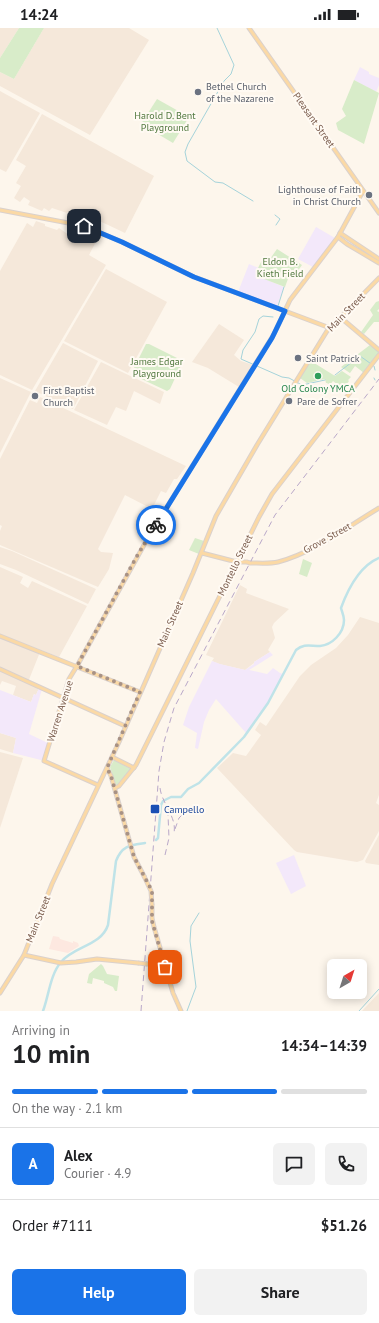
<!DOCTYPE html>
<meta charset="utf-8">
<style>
:root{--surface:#fff;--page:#f2f2f2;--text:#202124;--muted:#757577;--line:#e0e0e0;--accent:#1a73e8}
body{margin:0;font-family:"PT Sans",sans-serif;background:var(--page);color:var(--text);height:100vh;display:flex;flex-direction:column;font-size:15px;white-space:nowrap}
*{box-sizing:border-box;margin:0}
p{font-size:13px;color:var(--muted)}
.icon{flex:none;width:22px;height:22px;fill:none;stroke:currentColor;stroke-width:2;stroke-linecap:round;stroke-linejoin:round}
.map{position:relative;height:983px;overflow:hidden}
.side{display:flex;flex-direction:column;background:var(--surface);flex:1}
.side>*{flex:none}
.needle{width:26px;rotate:39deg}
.controls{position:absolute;left:327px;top:931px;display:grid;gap:8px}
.controls a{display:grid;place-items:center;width:40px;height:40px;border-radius:6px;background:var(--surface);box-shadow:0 2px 10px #0003;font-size:20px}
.pin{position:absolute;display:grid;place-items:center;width:34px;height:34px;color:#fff;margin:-17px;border-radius:8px;box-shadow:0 2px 6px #0006}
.courier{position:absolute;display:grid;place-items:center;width:40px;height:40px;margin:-20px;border:3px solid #1a73e8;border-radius:50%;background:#fff;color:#222;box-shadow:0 1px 5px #0007}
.overview em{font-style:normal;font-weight:600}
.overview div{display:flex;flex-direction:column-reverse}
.overview{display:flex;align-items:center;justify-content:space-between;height:68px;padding:0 12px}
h1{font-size:26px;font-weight:600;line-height:30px}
.bar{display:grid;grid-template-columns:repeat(4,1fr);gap:6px 4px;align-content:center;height:48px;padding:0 12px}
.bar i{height:5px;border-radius:3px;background:var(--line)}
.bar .active{background:var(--accent)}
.bar p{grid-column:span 4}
.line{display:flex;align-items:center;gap:10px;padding:0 12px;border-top:1px solid var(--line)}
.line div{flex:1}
.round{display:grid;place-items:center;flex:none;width:42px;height:42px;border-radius:6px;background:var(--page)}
.primary-button{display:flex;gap:8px;margin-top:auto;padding:8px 12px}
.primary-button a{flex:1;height:46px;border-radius:6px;background:var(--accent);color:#fff;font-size:16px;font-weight:600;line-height:46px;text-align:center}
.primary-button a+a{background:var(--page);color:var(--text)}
.status{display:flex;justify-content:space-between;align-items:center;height:28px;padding:0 20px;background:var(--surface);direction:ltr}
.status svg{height:11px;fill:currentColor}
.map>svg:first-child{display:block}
</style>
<div class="status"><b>14:24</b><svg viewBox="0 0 49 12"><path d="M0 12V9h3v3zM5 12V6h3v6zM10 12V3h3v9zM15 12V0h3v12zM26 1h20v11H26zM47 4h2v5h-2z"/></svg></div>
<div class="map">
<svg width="379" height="983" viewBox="0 0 379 983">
<rect width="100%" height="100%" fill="#fdf6ec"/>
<g fill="#f5e8da">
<path d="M0 0H19L0 30Z"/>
<path d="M44 0H129L149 12 90 107 0 58V44L14 51Z"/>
<path d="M0 63 40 85 6 144 0 141Z"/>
<path d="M42 86 154 148 125 205 89 188 87 192 81 190V187L68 184 67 185 52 180 49 183 44 180 42 183 28 177 30 173 24 169 20 174 14 170 21 158 16 155 26 138 16 132Z"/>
<path d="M36 193 45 196V198L57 202 59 200 76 212 83 203 89 206 92 202 100 206 89 227 106 237 32 362 0 347V243L27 195 33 199Z"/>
<path d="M106 241 167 274 128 345 64 313Z"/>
<path d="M219 296 244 312 234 327 241 333 253 337 239 359 208 340 192 334Z"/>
<path d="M63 315 98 333 73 381 35 363Z"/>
<path d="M101 334 164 364 160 376 134 363 126 383 116 379 107 397 74 382Z"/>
<path d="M0 350 31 364 0 425Z"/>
<path d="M40 369 186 438 177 451H174L166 465 161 463 152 481 125 467 98 521 101 524 113 525 109 541 98 559 0 517V503L2 498 0 497V431L30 372 37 375Z"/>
<path d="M0 519 12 523 96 561 88 576 16 542 0 536Z"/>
<path d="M0 539 23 549 20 555 28 560 32 553 87 578 59 629 0 606Z"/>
<path d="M240 557 247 561 246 565 289 581 274 595 272 599 275 610 268 622 270 624 254 634V635L245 642 219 636 212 633 214 630 206 627Z"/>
<path d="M360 589 379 595V767L376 775 379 777V803L363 832 357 834 297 824 294 822 217 740 233 725 246 728 261 707 255 702 260 694 266 698 300 648 311 637 336 620 348 607Z"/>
<path d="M0 609 40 624 28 654 39 660 36 667 34 666 31 674 13 667 16 658 2 653 0 657Z"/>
<path d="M0 705 16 710 13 725 0 721Z"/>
<path d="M0 724 23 730 0 800Z"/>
<path d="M379 807V837L366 835 365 833Z"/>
<path d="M379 965V983H362Z"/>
</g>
<path fill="#fde8e0" d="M53 908 59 909 60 911 73 915V913L78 915 79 918 68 925 49 921Z"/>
<g fill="#f3e8fa">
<path d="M360 39 369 44V46L379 50V57L376 64 354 52Z"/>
<path d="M316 199 335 210 313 239 298 231Z"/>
<path d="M249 236 266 243 265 251 284 259 277 278 238 264Z"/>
<path d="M270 624 273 627 249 642 267 646 273 640 280 645 283 646 271 670 246 705 216 671 209 682 204 694 198 721 195 720 197 705 183 697 189 679 212 633 220 636 245 642 254 636V634Z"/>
<path d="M39 660 42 661 29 706 48 715 44 730 41 732 13 725 16 710 0 705V662L31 674 34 666 36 667Z"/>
<path d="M294 827 306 858 291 866 276 835Z"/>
</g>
<g fill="#d8ecc9">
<path d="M19 0H44L14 51 0 44V30Z"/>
<path d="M354 52 379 65 364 116 338 102 336 95 346 88 342 81Z"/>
<path d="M157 71 189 89 173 115 141 96Z"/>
<path d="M277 221 302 237 292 251 289 248 285 259 264 251 266 243 258 240 263 230 270 231Z"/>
<path d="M379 273V281L377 283 379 284V294H374L364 306 361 304 373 287 370 282 376 274Z"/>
<path d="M146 316H149L183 333 170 361 167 363 133 347 132 344Z"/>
<path d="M370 317 379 324V325L364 345 355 338 350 345 341 339Z"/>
<path d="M311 333 335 348 342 343 351 349 348 352 349 353 343 361 333 353 330 357 327 355H326L325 351 307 355 300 350Z"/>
<path d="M195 510 204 513 199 526 189 522Z"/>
<path d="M303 531 312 535 307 549 299 546Z"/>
<path d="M114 732 131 741 117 757 115 756 110 739Z"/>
<path d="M101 936 103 938 107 946 119 948 117 963H115L113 959 104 955V953L93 950 92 956 87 955 89 946Z"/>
</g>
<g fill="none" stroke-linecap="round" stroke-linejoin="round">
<g stroke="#a5d3da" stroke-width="1">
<path d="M217 0 234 37 231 46 224 53 188 116 185 124 187 133 215 154 223 155 253 173"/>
<path d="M275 187 280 191 276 197"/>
<path d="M278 278 284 259"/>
<path d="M273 289 263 288 259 291 255 304 243 322 241 331 282 349 289 350 302 357 325 352"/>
<path d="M335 347 360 328 374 338 375 342"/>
<path d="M374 350 375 352"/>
<path d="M187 983 196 959 190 913 191 898 199 885"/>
<path d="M359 983 379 961"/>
</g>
<g stroke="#bfe3e8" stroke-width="2.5">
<path d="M156 812 158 810 161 777 163 773 171 769H181L188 761 199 755 244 709 268 675 296 622C304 615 310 618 320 618 332 617 344 605 344 592 344 588 342 584 341 580 348 561 360 538 379 530"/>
<path d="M43 983C49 967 50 947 61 934 74 918 101 918 108 897L116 833C122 817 131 817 145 815"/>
</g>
<defs>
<g id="major">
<path d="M249 0 379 185"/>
<path d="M0 182 84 198 122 214 192 248 330 300"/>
<path d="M340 205 379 231"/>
<path d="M338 209 347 216 379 235"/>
<path d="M340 289 379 322"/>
<path d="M202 525 237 534H247"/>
<path d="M250 535C259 535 270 536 278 534 315 524 347 499 379 480"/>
<path d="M0 608 140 664"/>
<path d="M0 641 125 698"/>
<path d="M112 729 134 740"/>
<path d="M107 740 111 748 134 829 144 848"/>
<path d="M98 757 44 733 69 651 77 638 149 508 274 306 290 272 338 209 363 163"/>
<path d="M115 760 119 758 136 737 259 489 272 466 379 327"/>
<path d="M152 877V890L154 899 173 965 181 983"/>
<path d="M24 927 61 935 76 934 97 931 138 935"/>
<path d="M147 936H164"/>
<path d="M0 965 24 927 52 856 119 714 193 545 216 488 257 417 327 303 379 250"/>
</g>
</defs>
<use href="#major" stroke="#dad1cd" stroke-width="5"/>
<use href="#major" stroke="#fbd9a5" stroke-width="3"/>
<g stroke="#b9a8c9" stroke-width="1" stroke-dasharray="6 4" stroke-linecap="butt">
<path d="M160 760C162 776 177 789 174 805"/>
<path d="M175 801 179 790 186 783"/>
<path d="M165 827 169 810 168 787"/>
<path d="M141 983 159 743 164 714 174 680 275 487 379 351"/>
</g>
<defs>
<g id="major-bridge">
<path d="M247 534 250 535"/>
<path d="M144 848 151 863 152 877"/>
<path d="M138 935 147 936"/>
</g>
</defs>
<use href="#major-bridge" stroke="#dad1cd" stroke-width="5" stroke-linecap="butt"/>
<use href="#major-bridge" stroke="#fbd9a5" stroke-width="3"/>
</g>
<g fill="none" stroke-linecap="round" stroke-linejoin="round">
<path stroke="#a89285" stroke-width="4" stroke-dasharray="0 7.2" d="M156 497 137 528 77 638 140 664 107 740 111 748 134 829 152 863V893L165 939"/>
<path stroke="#1a73e8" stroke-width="5" d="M84 198 122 214 194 249 285 283 272 310 156 497"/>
</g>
<g fill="#6b7280" stroke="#fffaf3" stroke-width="1.5">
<circle cx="198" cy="64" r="4"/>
<circle cx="369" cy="167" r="4"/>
<circle cx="298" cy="330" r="4"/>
<circle cx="35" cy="368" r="4"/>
<circle cx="289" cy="373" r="4"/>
</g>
<circle fill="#2e9e5b" stroke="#fffaf3" stroke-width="1.5" cx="318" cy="348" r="4"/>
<rect fill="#1a4fb4" stroke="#fffaf3" stroke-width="1.5" x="150" y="776" width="10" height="10" rx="2"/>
<g text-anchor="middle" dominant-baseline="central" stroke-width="4" stroke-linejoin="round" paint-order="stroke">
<g font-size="10" fill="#5b616d" stroke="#fffaf3" text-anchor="start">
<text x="206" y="58">Bethel Church<tspan x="206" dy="12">of the Nazarene</tspan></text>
<text x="361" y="161" text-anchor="end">Lighthouse of Faith<tspan x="361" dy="12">in Christ Church</tspan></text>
<text x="306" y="330">Saint Patrick</text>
<text x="43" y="362">First Baptist<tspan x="43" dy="12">Church</tspan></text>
<text x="297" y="373">Pare de Sofrer</text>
</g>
<g font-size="10" fill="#537a41" stroke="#fffaf3">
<text x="165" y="87">Harold D. Bent<tspan x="165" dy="12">Playground</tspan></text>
<text x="280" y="233">Eldon B.<tspan x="280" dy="12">Kieth Field</tspan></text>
<text x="157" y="333">James Edgar<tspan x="157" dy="12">Playground</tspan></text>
</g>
<g font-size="10" fill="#7a5c4d" stroke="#fffaf3">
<text transform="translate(314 92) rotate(55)">Pleasant Street</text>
<text transform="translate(346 284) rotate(-46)">Main Street</text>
<text transform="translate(327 510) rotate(-29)">Grove Street</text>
<text transform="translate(235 537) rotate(-64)">Montello Street</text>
<text transform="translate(170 596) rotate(-66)">Main Street</text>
<text transform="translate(60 683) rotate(-72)">Warren Avenue</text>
<text transform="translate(38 891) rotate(-68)">Main Street</text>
</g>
<g font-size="10" fill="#27864d" stroke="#fffaf3">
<text x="318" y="360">Old Colony YMCA</text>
</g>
<g font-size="10" fill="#164399" stroke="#fffaf3" text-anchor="start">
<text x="164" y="781">Campello</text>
</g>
</g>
</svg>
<div class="controls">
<a><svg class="needle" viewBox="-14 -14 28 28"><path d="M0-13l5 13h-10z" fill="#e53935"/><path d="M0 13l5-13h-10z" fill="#757577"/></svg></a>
</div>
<div class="pin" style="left:165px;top:939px;background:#ea580c"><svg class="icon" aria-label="bag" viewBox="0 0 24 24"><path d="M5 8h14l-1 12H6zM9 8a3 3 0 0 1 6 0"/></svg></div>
<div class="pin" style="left:84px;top:198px;background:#1f2937"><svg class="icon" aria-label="home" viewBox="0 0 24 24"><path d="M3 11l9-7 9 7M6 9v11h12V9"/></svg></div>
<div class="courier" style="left:156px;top:497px"><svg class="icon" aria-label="bike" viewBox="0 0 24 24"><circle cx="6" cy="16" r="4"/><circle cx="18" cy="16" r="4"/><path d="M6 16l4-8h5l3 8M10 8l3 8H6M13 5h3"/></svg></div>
</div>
<section class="side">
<div class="overview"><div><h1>10 min</h1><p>Arriving in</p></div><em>14:34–14:39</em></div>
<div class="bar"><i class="active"></i><i class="active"></i><i class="active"></i><i></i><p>On the way · 2.1 km</p></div>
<div class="line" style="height:72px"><b class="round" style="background:var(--accent);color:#fff">A</b><div><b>Alex</b><p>Courier · 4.9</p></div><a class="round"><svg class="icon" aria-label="chat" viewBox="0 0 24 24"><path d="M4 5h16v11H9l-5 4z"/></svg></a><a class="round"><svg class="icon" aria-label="phone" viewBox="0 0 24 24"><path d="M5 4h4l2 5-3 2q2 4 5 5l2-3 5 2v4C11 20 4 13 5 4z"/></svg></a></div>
<div class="line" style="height:52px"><div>Order #7111</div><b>$51.26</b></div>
<div class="primary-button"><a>Help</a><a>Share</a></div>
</section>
